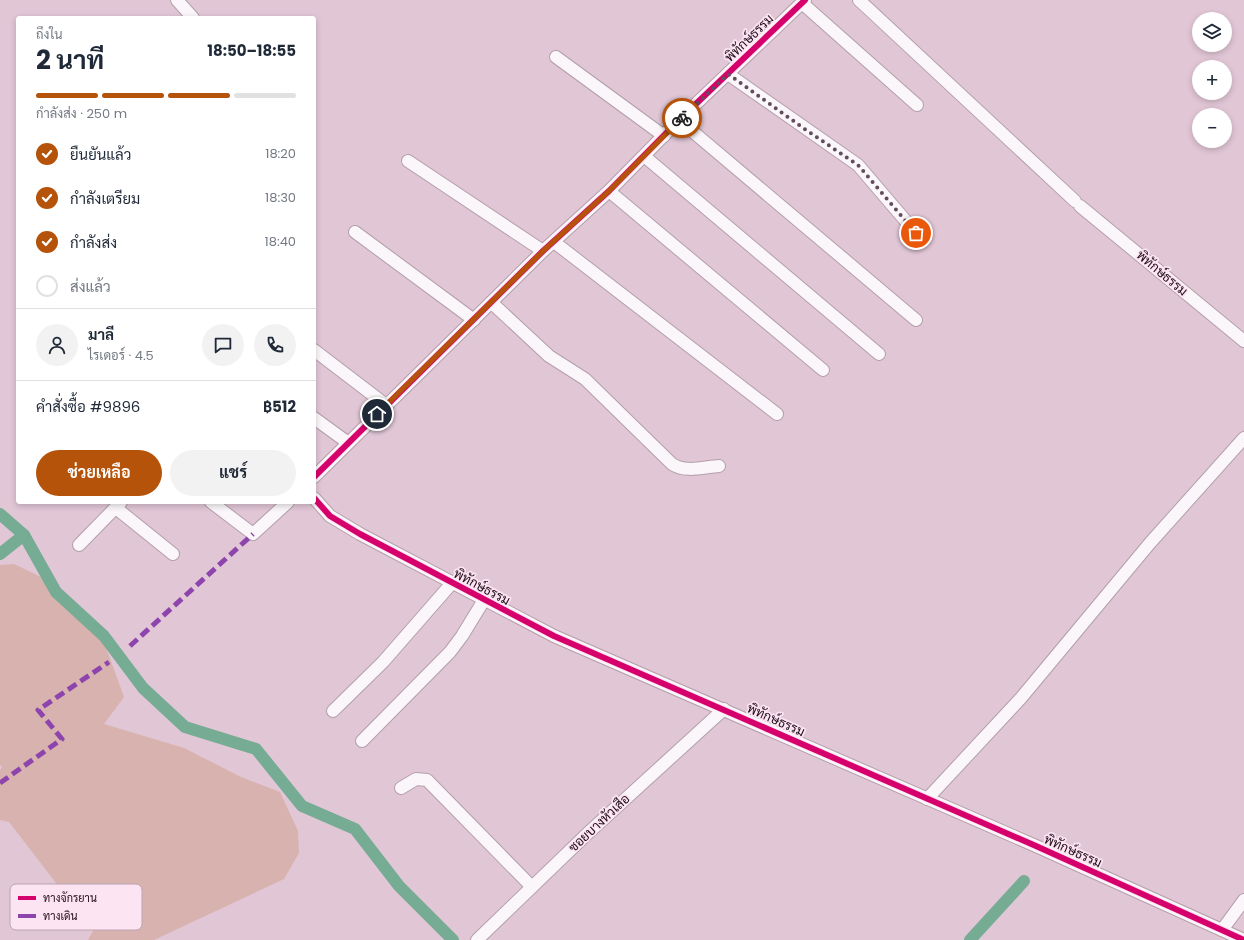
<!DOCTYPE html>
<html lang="th">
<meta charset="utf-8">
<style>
:root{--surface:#fff;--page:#f2f2f3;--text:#1f2937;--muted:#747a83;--line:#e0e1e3;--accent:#b45309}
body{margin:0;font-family:Poppins,Sarabun,sans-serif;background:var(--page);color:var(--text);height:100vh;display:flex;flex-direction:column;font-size:15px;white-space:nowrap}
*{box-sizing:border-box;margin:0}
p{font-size:13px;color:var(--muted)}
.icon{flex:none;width:22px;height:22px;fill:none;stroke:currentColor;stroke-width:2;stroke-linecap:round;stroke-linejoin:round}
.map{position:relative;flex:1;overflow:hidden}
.drawer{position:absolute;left:16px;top:16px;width:300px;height:488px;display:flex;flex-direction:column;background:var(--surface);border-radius:4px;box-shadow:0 2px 6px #0003}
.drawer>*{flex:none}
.tools{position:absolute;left:1192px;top:12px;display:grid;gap:8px}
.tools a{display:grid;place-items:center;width:40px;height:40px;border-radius:50%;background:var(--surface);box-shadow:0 2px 6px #0003;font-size:20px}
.pin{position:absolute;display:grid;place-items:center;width:34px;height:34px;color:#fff;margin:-17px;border:2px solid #fff;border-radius:50%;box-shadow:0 1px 4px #0007}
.courier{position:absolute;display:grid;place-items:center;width:40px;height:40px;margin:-20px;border:3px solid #b45309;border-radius:50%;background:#fff;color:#222;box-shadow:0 1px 5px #0007}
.head em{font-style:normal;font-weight:700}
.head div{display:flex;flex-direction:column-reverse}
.head{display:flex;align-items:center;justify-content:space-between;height:68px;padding:0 20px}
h1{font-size:26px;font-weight:700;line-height:30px}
.bar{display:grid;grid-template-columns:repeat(4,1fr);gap:6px 4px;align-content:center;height:48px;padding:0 20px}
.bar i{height:5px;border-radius:3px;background:var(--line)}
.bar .on{background:var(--accent)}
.bar p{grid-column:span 4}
.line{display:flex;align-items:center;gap:10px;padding:0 20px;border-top:1px solid var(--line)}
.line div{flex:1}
.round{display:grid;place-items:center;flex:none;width:42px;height:42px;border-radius:21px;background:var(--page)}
ol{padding:0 20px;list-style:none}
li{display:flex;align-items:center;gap:12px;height:44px}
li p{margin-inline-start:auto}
li .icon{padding:4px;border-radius:50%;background:var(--accent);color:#fff;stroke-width:4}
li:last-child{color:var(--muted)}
li i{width:22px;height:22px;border:2px solid var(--line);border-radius:50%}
.cta{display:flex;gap:8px;margin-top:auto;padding:8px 20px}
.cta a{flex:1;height:46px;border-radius:24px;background:var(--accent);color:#fff;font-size:16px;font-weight:700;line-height:46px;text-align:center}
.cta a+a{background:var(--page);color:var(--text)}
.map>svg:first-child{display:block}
</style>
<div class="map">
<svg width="1244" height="940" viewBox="0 0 1244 940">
<rect width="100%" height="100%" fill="#e1c6d6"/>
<path fill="#d8b2ae" d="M14 564 41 577 74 601 100 631 124 697 104 724 184 748 241 777 280 792 298 831 299 853 284 879 154 940H88L93 931 9 822 0 820V770L2 767 0 765V565Z"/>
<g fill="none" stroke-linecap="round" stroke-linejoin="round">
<g stroke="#76ab94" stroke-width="12">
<path d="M0 514 24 535 56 592 104 636 143 688 185 727 256 749 302 806 355 829 399 886 453 940"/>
<path d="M0 554 24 535"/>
<path d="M970 940 1024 881"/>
</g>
<defs>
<g id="minor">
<path d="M177 0 193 18"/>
<path d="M859 0 1075 201"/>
<path d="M802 3 917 105"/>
<path d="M556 57 664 136"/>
<path d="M728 74 858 165 916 233"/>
<path d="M679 120 916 320"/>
<path d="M644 156 879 354"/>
<path d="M408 161 543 251"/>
<path d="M609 191 823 370"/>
<path d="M1080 206 1244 341"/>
<path d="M355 232 474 320"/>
<path d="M554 242 777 414"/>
<path d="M492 303 549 356 585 379 672 464C685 473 704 467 719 466"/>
<path d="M314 350 386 405"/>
<path d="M314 418 347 442"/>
<path d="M314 477 543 251 609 191 679 120 805 0"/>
<path d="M314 498 330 516 360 534 554 636 1036 846 1244 940"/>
<path d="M211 502 253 534 288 502"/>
<path d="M116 508 173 554"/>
<path d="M79 545 121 502"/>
<path d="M333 711 383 662 452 583"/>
<path d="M362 741 450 652 462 636 484 600"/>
<path d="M401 788 416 779 427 780 532 887"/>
<path d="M927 799 1021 698 1150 543 1244 438"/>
<path d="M1222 930 1244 900"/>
<path d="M477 940 587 834 724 709"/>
</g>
</defs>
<use href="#minor" stroke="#b39fab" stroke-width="14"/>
<use href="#minor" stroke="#faf6f9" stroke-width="12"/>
<g stroke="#8e44ad" stroke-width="5" stroke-dasharray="10 5" stroke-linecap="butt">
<path d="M130 646 253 534"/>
<path d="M0 783 62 739 38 710 109 662"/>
</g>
<defs>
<g id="cycleway">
<path d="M314 477 543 251 609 191 679 120 805 0"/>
<path d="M314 498 330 516 360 534 554 636 1036 846 1244 940"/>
</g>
</defs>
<use href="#cycleway" stroke="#fde4f3" stroke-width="8"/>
<use href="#cycleway" stroke="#d6006c" stroke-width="6"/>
</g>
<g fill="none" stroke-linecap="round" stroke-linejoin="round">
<path stroke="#624e5a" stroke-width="4" stroke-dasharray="0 7.2" d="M682 118 728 74 806 130 858 165 916 233"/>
<path stroke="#b45309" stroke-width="5" d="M377 414 543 251 609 191 682 118"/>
</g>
<g text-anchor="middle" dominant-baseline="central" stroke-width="3.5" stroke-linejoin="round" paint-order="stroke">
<g font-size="13" fill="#1e0d18" stroke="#fde4f3">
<text transform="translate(749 38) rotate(-44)">พิทักษ์ธรรม</text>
<text transform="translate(1162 273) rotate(40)">พิทักษ์ธรรม</text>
<text transform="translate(482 587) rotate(28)">พิทักษ์ธรรม</text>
<text transform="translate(776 720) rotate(24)">พิทักษ์ธรรม</text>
<text transform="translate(599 823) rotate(-43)">ซอยบางหัวเสือ</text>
<text transform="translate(1073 851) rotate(24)">พิทักษ์ธรรม</text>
</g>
</g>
<rect x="10" y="884" width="132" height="46" rx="6" fill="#fde4f3" stroke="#baa4b1" stroke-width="1"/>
<rect x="18" y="896" width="18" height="4" fill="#d6006c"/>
<rect x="18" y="914" width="18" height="4" fill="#8e44ad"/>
<g font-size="11" fill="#1e0d18">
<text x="43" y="902">ทางจักรยาน</text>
<text x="43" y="920">ทางเดิน</text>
</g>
</svg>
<div class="tools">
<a><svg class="icon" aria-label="layers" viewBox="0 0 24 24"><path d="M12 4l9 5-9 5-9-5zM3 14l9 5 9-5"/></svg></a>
<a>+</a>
<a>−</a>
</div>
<div class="pin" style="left:916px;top:233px;background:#ea580c"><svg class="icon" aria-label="bag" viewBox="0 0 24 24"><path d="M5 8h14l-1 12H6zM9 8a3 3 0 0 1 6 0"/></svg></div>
<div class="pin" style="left:377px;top:414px;background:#1f2937"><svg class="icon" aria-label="home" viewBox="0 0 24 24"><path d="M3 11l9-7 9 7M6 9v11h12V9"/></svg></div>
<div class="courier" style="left:682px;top:118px"><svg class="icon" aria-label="bike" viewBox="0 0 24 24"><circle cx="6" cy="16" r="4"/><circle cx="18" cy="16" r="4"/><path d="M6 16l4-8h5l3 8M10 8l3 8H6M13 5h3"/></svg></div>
<section class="drawer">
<div class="head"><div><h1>2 นาที</h1><p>ถึงใน</p></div><em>18:50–18:55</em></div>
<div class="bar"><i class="on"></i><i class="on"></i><i class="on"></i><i></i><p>กำลังส่ง · 250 m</p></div>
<ol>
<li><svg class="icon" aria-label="check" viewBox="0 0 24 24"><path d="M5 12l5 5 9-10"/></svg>ยืนยันแล้ว<p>18:20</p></li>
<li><svg class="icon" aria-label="check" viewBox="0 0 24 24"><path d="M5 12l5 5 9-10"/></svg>กำลังเตรียม<p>18:30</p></li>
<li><svg class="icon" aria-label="check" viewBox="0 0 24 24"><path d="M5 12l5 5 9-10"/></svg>กำลังส่ง<p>18:40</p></li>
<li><i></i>ส่งแล้ว</li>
</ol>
<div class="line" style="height:72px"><a class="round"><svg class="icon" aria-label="person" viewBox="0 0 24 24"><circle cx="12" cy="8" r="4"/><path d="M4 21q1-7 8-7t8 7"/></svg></a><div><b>มาลี</b><p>ไรเดอร์ · 4.5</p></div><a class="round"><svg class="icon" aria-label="chat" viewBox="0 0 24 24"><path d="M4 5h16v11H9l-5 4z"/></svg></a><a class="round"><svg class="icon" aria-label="phone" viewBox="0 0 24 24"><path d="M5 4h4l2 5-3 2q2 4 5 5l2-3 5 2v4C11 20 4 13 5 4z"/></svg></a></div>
<div class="line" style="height:52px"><div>คำสั่งซื้อ #9896</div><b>฿512</b></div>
<div class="cta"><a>ช่วยเหลือ</a><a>แชร์</a></div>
</section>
</div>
